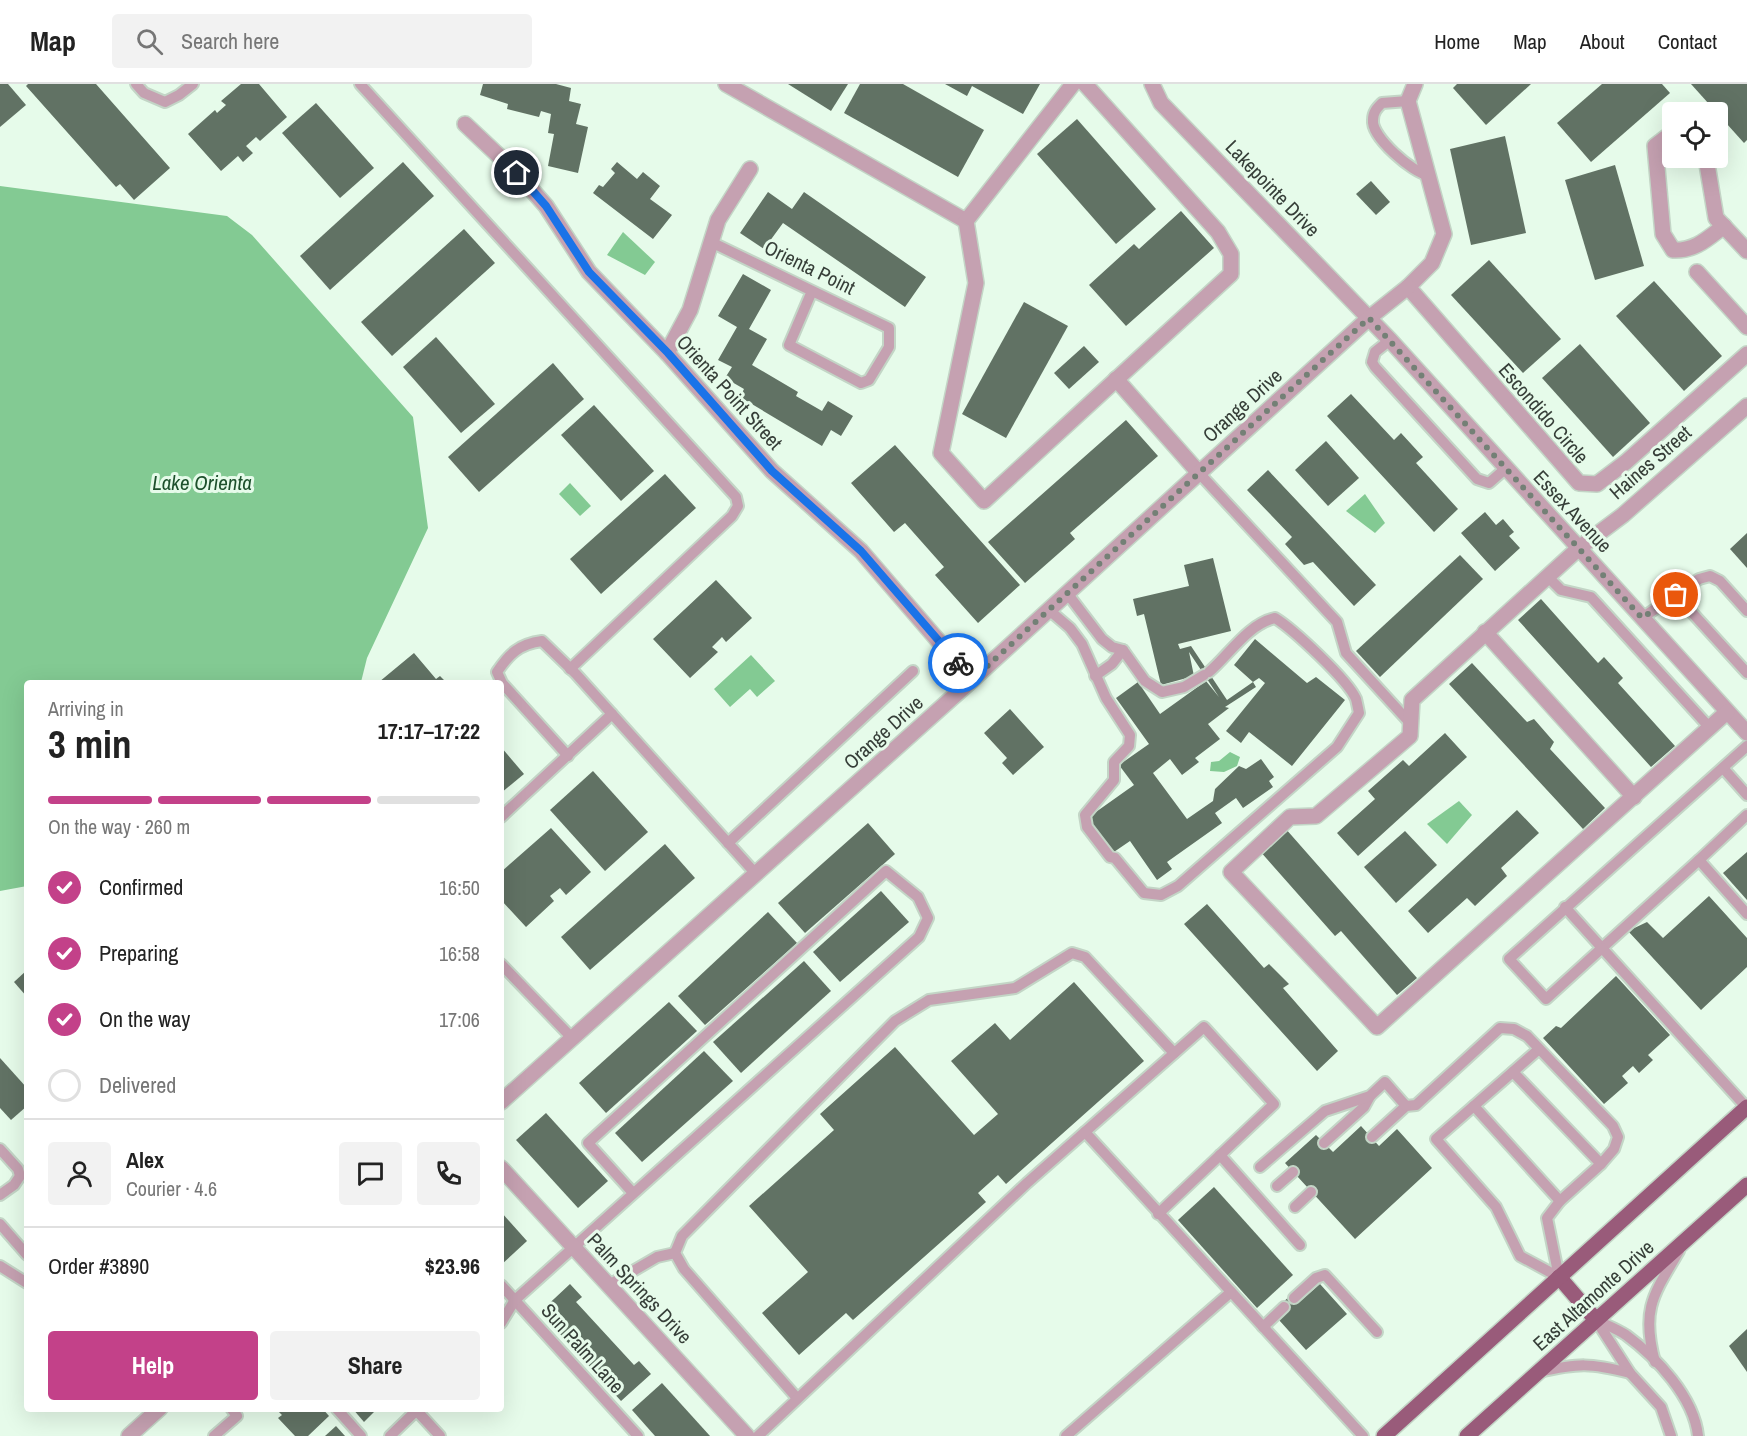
<!DOCTYPE html>
<meta charset="utf-8">
<style>
:root{--surface:#fff;--page:#f2f2f2;--text:#222;--muted:#767676;--line:#e0e0e0;--accent:#c34189}
body{margin:0;font-family:"Archivo Narrow",sans-serif;background:var(--page);color:var(--text);height:100vh;display:flex;flex-direction:column;font-size:22px;white-space:nowrap}
*{box-sizing:border-box;margin:0}
p{font-size:20px;color:var(--muted)}
.icon{flex:none;width:33px;height:33px;fill:none;stroke:currentColor;stroke-width:2;stroke-linecap:round;stroke-linejoin:round}
.map{position:relative;flex:1;overflow:hidden}
.drawer{position:absolute;left:24px;top:596px;width:480px;height:732px;display:flex;flex-direction:column;background:var(--surface);border-radius:6px;box-shadow:0 6px 24px #0002}
.drawer>*{flex:none}
.fabs{position:absolute;left:1662px;top:18px;display:grid;gap:12px}
.fabs a{display:grid;place-items:center;width:66px;height:66px;border-radius:6px;background:var(--surface);box-shadow:0 6px 24px #0002;font-size:30px}
.pin{position:absolute;display:grid;place-items:center;width:51px;height:51px;color:#fff;margin:-26px;border:3px solid #fff;border-radius:50%;box-shadow:0 2px 6px #0007}
.courier{position:absolute;display:grid;place-items:center;width:60px;height:60px;margin:-30px;border:4px solid #1a73e8;border-radius:50%;background:#fff;color:#222;box-shadow:0 2px 8px #0007}
.summary em{font-style:normal;font-weight:700}
.summary div{display:flex;flex-direction:column-reverse}
.summary{display:flex;align-items:center;justify-content:space-between;height:102px;padding:0 24px}
h1{font-size:39px;font-weight:700;line-height:45px}
.bar{display:grid;grid-template-columns:repeat(4,1fr);gap:9px 6px;align-content:center;height:72px;padding:0 24px}
.bar i{height:8px;border-radius:4px;background:var(--line)}
.bar .selected{background:var(--accent)}
.bar p{grid-column:span 4}
.line{display:flex;align-items:center;gap:15px;padding:0 24px;border-top:2px solid var(--line)}
.line div{flex:1}
.round{display:grid;place-items:center;flex:none;width:63px;height:63px;border-radius:6px;background:var(--page)}
ol{padding:0 24px;list-style:none}
li{display:flex;align-items:center;gap:18px;height:66px}
li p{margin-inline-start:auto}
li .icon{padding:6px;border-radius:50%;background:var(--accent);color:#fff;stroke-width:4}
li:last-child{color:var(--muted)}
li i{width:33px;height:33px;border:3px solid var(--line);border-radius:50%}
.primary-button{display:flex;gap:12px;margin-top:auto;padding:12px 24px}
.primary-button a{flex:1;height:69px;border-radius:6px;background:var(--accent);color:#fff;font-size:24px;font-weight:700;line-height:69px;text-align:center}
.primary-button a+a{background:var(--page);color:var(--text)}
header{display:flex;align-items:center;gap:36px;box-sizing:border-box;height:84px;padding:0 30px;background:var(--surface);border-bottom:2px solid var(--line)}
header strong{font-size:28px}
nav{display:flex;gap:33px;margin-inline-start:auto;font-size:21px}
.search{width:420px;height:54px;background:var(--page);display:flex;align-items:center;gap:15px;box-sizing:border-box;padding:0 21px;border-radius:6px;color:var(--muted);font-size:22px}
.map>svg:first-child{display:block}
</style>
<header>
<strong>Map</strong>
<div class="search"><svg class="icon" aria-label="search" viewBox="0 0 24 24"><circle cx="10" cy="10" r="6"/><path d="M15 15l6 6"/></svg>Search here</div>
<nav><a>Home</a><a>Map</a><a>About</a><a>Contact</a></nav>
</header>
<div class="map">
<svg width="1747" height="1352" viewBox="0 0 1747 1352">
<rect width="100%" height="100%" fill="#e6fbea"/>
<g fill="#83ca93">
<path d="M0 102 227 132 252 151 413 333 428 444 367 574 361 598H27V802L0 807Z"/>
<path d="M623 148 655 178 645 191 607 171Z"/>
<path d="M570 399 591 422 580 432 559 410Z"/>
<path d="M1365 410 1385 439 1375 449 1346 427Z"/>
<path d="M751 571 775 597 757 613 750 605 730 623 714 605Z"/>
<path d="M1230 668 1240 673 1237 682 1224 688 1210 687 1211 678 1219 677Z"/>
<path d="M1459 717 1472 731 1447 760 1427 740Z"/>
</g>
<g fill="#617264">
<path d="M0 0H8L26 21 0 43Z"/>
<path d="M28 0H96L170 84 134 116 120 100 116 103 26 2Z"/>
<path d="M241 0H259L287 33 260 57 256 53 246 62 253 69 243 78 238 72 221 87 188 50 215 26 217 29 226 21 221 17Z"/>
<path d="M483 0H556L571 4 569 17 581 20 576 40 588 43 578 89 548 82 554 50 548 49 551 30 541 27 539 33 507 25 508 20 480 11Z"/>
<path d="M788 0H848L831 27Z"/>
<path d="M860 0H903L984 46 958 93 844 29Z"/>
<path d="M945 0H1040L1023 30 972 2 967 12Z"/>
<path d="M1457 0H1531L1486 41 1453 4Z"/>
<path d="M1602 0H1662L1670 9 1591 78 1557 39Z"/>
<path d="M1691 0H1747V56L1744 59Z"/>
<path d="M316 19 374 84 340 114 282 49Z"/>
<path d="M1077 35 1156 125 1116 160 1037 70Z"/>
<path d="M1505 52 1526 149 1471 161 1450 65Z"/>
<path d="M403 78 434 112 330 206 300 172Z"/>
<path d="M617 78 637 95 643 88 660 102 650 115 672 131 653 155 593 109 599 101 603 103 615 89 611 85Z"/>
<path d="M1615 81 1644 182 1595 196 1565 96Z"/>
<path d="M1371 97 1390 118 1376 131 1356 110Z"/>
<path d="M768 108 792 125 804 108 926 193 905 223 783 139 764 165 740 149Z"/>
<path d="M1181 127 1214 164 1126 242 1089 201 1134 160 1139 165Z"/>
<path d="M464 145 495 179 392 272 361 238Z"/>
<path d="M1489 176 1561 255 1523 289 1451 211Z"/>
<path d="M743 190 771 206 749 245 767 255 752 281 798 308 796 312 822 327 828 317 853 332 841 352 831 346 822 362 740 313 744 305 725 294 732 283 718 276 737 243 718 232Z"/>
<path d="M1654 197 1722 272 1684 307 1616 232Z"/>
<path d="M1024 218 1068 242 1006 354 962 330Z"/>
<path d="M436 253 495 320 461 349 403 283Z"/>
<path d="M1580 260 1650 339 1613 373 1542 294Z"/>
<path d="M1084 262 1099 278 1069 305 1054 289Z"/>
<path d="M553 279 584 315 479 408 448 373Z"/>
<path d="M1351 310 1394 356 1401 349 1423 373 1416 379 1458 425 1434 448 1327 332Z"/>
<path d="M594 321 654 387 621 417 561 351Z"/>
<path d="M1126 336 1158 372 1070 449 1075 455 1025 499 988 458Z"/>
<path d="M1326 357 1359 394 1328 422 1295 386Z"/>
<path d="M895 361 1020 501 978 539 935 491 944 483 905 439 894 448 851 399Z"/>
<path d="M1268 386 1376 501 1354 522 1313 478 1304 481 1285 460 1292 453 1247 406Z"/>
<path d="M665 390 696 424 601 510 570 475Z"/>
<path d="M1485 428 1496 441 1503 435 1514 448 1509 452 1520 464 1495 487 1461 449Z"/>
<path d="M1747 449V484L1730 465Z"/>
<path d="M1460 471 1483 495 1380 593 1356 567Z"/>
<path d="M1213 474 1231 547 1178 560 1180 565 1191 562 1227 616 1253 598 1256 603 1225 623 1229 624 1208 640 1220 655 1195 674 1199 678 1182 691 1170 675 1153 689 1187 735 1213 717 1215 705 1239 682 1246 685 1261 675 1274 693 1269 697 1273 703 1243 724 1236 714 1215 729 1222 739 1167 778 1172 785 1157 796 1130 757 1111 770 1086 735 1134 701 1119 681 1149 660 1116 614 1138 598 1160 630 1206 597 1219 613 1189 568 1194 592 1161 601 1144 530 1137 532 1133 515 1189 502 1184 481Z"/>
<path d="M716 496 752 534 726 558 722 553 712 563 718 568 690 594 653 555Z"/>
<path d="M1541 515 1598 579 1604 573 1623 594 1618 599 1675 662 1651 683 1518 536Z"/>
<path d="M1255 555 1307 599 1316 593 1345 616 1292 682 1249 648 1241 659 1226 647 1265 599 1259 594 1253 598 1234 581Z"/>
<path d="M414 569 436 595 440 592 446 598H379Z"/>
<path d="M1472 579 1527 638 1534 635 1554 658 1550 665 1605 724 1583 745 1449 600Z"/>
<path d="M1010 625 1044 663 1013 691 1002 679 1007 674 984 649Z"/>
<path d="M1445 649 1467 673 1358 772 1337 749 1375 715 1368 707 1403 676 1409 682Z"/>
<path d="M501 663 524 690 501 709Z"/>
<path d="M593 687 648 748 605 787 550 726Z"/>
<path d="M1517 726 1539 749 1501 784 1507 792 1475 822 1467 814 1428 849 1408 827Z"/>
<path d="M868 739 895 770 805 849 778 819Z"/>
<path d="M551 744 591 788 566 811 560 804 550 812 554 817 526 843 501 816V788Z"/>
<path d="M1285 744 1417 894 1397 911 1341 847 1335 852 1259 766Z"/>
<path d="M1405 747 1437 781 1396 819 1364 783Z"/>
<path d="M665 760 695 794 590 886 561 853Z"/>
<path d="M1747 768V816L1723 789Z"/>
<path d="M881 807 909 838 840 898 813 868Z"/>
<path d="M1709 812 1747 854V883L1701 926 1628 847 1647 838 1663 854Z"/>
<path d="M1207 820 1264 884 1269 880 1289 900 1283 904 1338 967 1317 987 1184 840Z"/>
<path d="M768 828 797 859 705 941 678 912Z"/>
<path d="M804 877 831 907 741 989 713 958Z"/>
<path d="M27 886V913L14 898Z"/>
<path d="M1616 892 1670 951 1648 971 1653 976 1639 989 1633 982 1622 992 1628 999 1604 1020 1543 954 1556 942 1561 944Z"/>
<path d="M1074 898 1144 977 1006 1100 998 1091 978 1109 986 1118 853 1236 846 1229 799 1271 762 1229 808 1188 749 1122 834 1046 820 1030 895 963 974 1051 998 1030 951 977 995 939 1010 956Z"/>
<path d="M669 918 697 947 606 1029 579 999Z"/>
<path d="M704 967 733 997 642 1078 615 1049Z"/>
<path d="M0 974 27 1004V1022L11 1036 0 1024Z"/>
<path d="M546 1029 608 1097 578 1124 516 1056Z"/>
<path d="M1361 1042 1379 1062 1397 1045 1432 1084 1355 1155 1285 1079 1316 1051 1333 1068Z"/>
<path d="M1214 1103 1293 1191 1257 1224 1178 1136Z"/>
<path d="M501 1128 527 1157 501 1181Z"/>
<path d="M570 1200 582 1213 576 1218 634 1281 639 1277 651 1290 621 1317 540 1228Z"/>
<path d="M1320 1200 1347 1230 1306 1266 1279 1236 1288 1228 1281 1220 1291 1211 1298 1219Z"/>
<path d="M1747 1245V1288L1729 1262Z"/>
<path d="M662 1299 710 1352H655L632 1326Z"/>
<path d="M275 1324H322L329 1332 308 1352H295L278 1334 282 1331Z"/>
<path d="M352 1324H378L364 1338Z"/>
<path d="M336 1342 345 1352H325Z"/>
</g>
<g fill="none" stroke-linecap="round" stroke-linejoin="round">
<defs>
<g id="service">
<path d="M136 0 144 9 165 18 179 11 193 0"/>
<path d="M360 0 736 413 738 422 732 432 570 585"/>
<path d="M1408 17 1382 19C1377 24 1373 28 1373 36 1371 53 1413 89 1428 91"/>
<path d="M713 159 889 244V263L869 296 861 299 789 261 812 207"/>
<path d="M1390 256 1375 268 1372 278 1375 283 1477 395 1489 399 1505 385"/>
<path d="M1199 389 1337 538 1346 569 1410 639"/>
<path d="M1547 492 1561 506 1591 513 1710 644"/>
<path d="M1067 509 1102 555 1112 563 1123 566 1145 597 1162 608 1184 603 1204 591"/>
<path d="M1676 511 1747 589"/>
<path d="M1049 526 1070 544 1082 560 1106 614 1130 651 1129 662 1114 678V696L1085 731 1087 743 1110 773 1115 774 1144 809 1161 811 1178 802 1337 663 1359 629C1358 624 1357 619 1356 615 1348 596 1293 545 1275 534 1248 540 1229 571 1209 588"/>
<path d="M1642 534 1699 495 1710 492 1720 497 1747 527"/>
<path d="M1095 592 1112 580 1123 566"/>
<path d="M568 672 502 599 497 588C509 570 519 560 542 557L576 590 756 790"/>
<path d="M1723 684 1747 711"/>
<path d="M501 733 612 630"/>
<path d="M728 759 913 587"/>
<path d="M1699 776 1747 731"/>
<path d="M1565 823 1602 864 1699 776 1747 830"/>
<path d="M501 880 572 954"/>
<path d="M1539 965 1436 1055 1496 1123 1520 1172 1559 1193"/>
<path d="M1513 988 1601 1080 1560 1117 1547 1134 1559 1193"/>
<path d="M1474 1022 1560 1117"/>
<path d="M1747 1024 1602 864 1546 915 1509 875 1747 662"/>
<path d="M1085 1048 1363 1352"/>
<path d="M1372 1053 1406 1022 1416 1021 1500 944 1514 945 1527 952 1613 1042 1618 1053 1614 1065 1601 1080"/>
<path d="M1324 1059 1364 1023 1370 1012"/>
<path d="M0 1065 18 1085 20 1092 14 1101 0 1111"/>
<path d="M1220 1071 1300 1161"/>
<path d="M1260 1083 1325 1027 1370 1012 1385 998 1406 1022"/>
<path d="M1277 1102 1293 1088"/>
<path d="M1295 1123 1311 1108"/>
<path d="M0 1140 27 1171"/>
<path d="M0 1182 27 1199"/>
<path d="M501 1201 638 1352"/>
<path d="M609 1201 657 1173 675 1169"/>
<path d="M1294 1214 1316 1194 1325 1191 1377 1248"/>
<path d="M1596 1236C1606 1241 1617 1245 1626 1251 1656 1273 1694 1313 1698 1352"/>
<path d="M1596 1236 1630 1289 1661 1323 1671 1352"/>
<path d="M501 1239 515 1216 919 853 928 834 918 813 886 787 588 1059 633 1109"/>
<path d="M1263 1243 1284 1223"/>
<path d="M1655 1278C1641 1226 1653 1211 1679 1167"/>
<path d="M1539 1288C1579 1279 1590 1279 1630 1289"/>
<path d="M797 1314 684 1185 675 1169 682 1152 895 937 929 916 1015 904 1072 869 1085 873 1174 969"/>
<path d="M336 1324 361 1352"/>
<path d="M417 1327 440 1352"/>
<path d="M214 1352 237 1332 231 1324"/>
<path d="M390 1352 419 1324"/>
<path d="M758 1352 1027 1099 1204 943 1274 1020 1158 1130"/>
<path d="M1066 1352 1231 1208"/>
</g>
<g id="minor">
<path d="M726 0 966 137"/>
<path d="M1073 0 966 137 976 199 941 369 984 417 1231 190V170L1218 148 1085 0"/>
<path d="M1152 0 1161 19 1390 256 1747 649"/>
<path d="M1415 0 1408 17 1444 150 1432 179 1408 203 1579 399 1597 400 1626 378 1747 270"/>
<path d="M465 40 517 89 546 122 589 188 667 269 772 387 861 467 972 596"/>
<path d="M1672 49 1655 62 1663 150 1673 166C1695 167 1707 155 1724 142"/>
<path d="M1706 74 1716 134 1747 167"/>
<path d="M1697 188 1747 243"/>
<path d="M667 269 690 226 718 136 750 85"/>
<path d="M1116 295 1199 389"/>
<path d="M1485 548 1634 713"/>
<path d="M1727 628 1377 943 1231 788 1290 733 1316 732 1410 652 1412 616 1579 464 1623 431 1747 322"/>
<path d="M501 1018 972 596 1369 234 1408 203"/>
<path d="M501 1084 747 1352"/>
<path d="M129 1352 160 1324"/>
</g>
<g id="primary">
<path d="M1559 1193 1596 1236"/>
<path d="M1384 1352 1747 1023"/>
<path d="M1467 1352 1747 1101"/>
</g>
</defs>
<use href="#service" stroke="#c3d5c6" stroke-width="14"/>
<use href="#minor" stroke="#c3d5c6" stroke-width="18"/>
<use href="#primary" stroke="#c3d5c6" stroke-width="18"/>
<use href="#service" stroke="#c5a1b1" stroke-width="10"/>
<use href="#minor" stroke="#c5a1b1" stroke-width="15"/>
<use href="#primary" stroke="#995b7a" stroke-width="15"/>
</g>
<g fill="none" stroke-linecap="round" stroke-linejoin="round">
<path stroke="#748076" stroke-width="6" stroke-dasharray="0 10.8" d="M958 579 972 596 1369 234 1642 534 1676 511"/>
<path stroke="#1a73e8" stroke-width="8" d="M517 89 546 122 589 188 668 269 772 387 861 467 958 579"/>
</g>
<g text-anchor="middle" dominant-baseline="central" stroke-width="6" stroke-linejoin="round" paint-order="stroke">
<g font-size="20" fill="#363e38" stroke="#e6fbea">
<text transform="translate(1273 104) rotate(46)">Lakepointe Drive</text>
<text transform="translate(810 183) rotate(26)">Orienta Point</text>
<text transform="translate(730 308) rotate(48)">Orienta Point Street</text>
<text transform="translate(1242 321) rotate(-42)">Orange Drive</text>
<text transform="translate(1544 329) rotate(49)">Escondido Circle</text>
<text transform="translate(1650 378) rotate(-41)">Haines Street</text>
<text transform="translate(1573 427) rotate(47)">Essex Avenue</text>
<text transform="translate(883 648) rotate(-42)">Orange Drive</text>
<text transform="translate(640 1204) rotate(47)">Palm Springs Drive</text>
<text transform="translate(1593 1211) rotate(-42)">East Altamonte Drive</text>
<text transform="translate(583 1264) rotate(48)">Sun Palm Lane</text>
</g>
<g font-size="21" font-style="italic" fill="#1d502c" stroke="#e6fbea">
<text x="202" y="398">Lake Orienta</text>
</g>
</g>
</svg>
<div class="fabs">
<a><svg class="icon" aria-label="locate" viewBox="0 0 24 24"><circle cx="12" cy="12" r="6"/><path d="M12 2v4M12 18v4M2 12h4M18 12h4"/></svg></a>
</div>
<div class="pin" style="left:1676px;top:511px;background:#ea580c"><svg class="icon" aria-label="bag" viewBox="0 0 24 24"><path d="M5 8h14l-1 12H6zM9 8a3 3 0 0 1 6 0"/></svg></div>
<div class="pin" style="left:517px;top:89px;background:#1f2937"><svg class="icon" aria-label="home" viewBox="0 0 24 24"><path d="M3 11l9-7 9 7M6 9v11h12V9"/></svg></div>
<div class="courier" style="left:958px;top:579px"><svg class="icon" aria-label="bike" viewBox="0 0 24 24"><circle cx="6" cy="16" r="4"/><circle cx="18" cy="16" r="4"/><path d="M6 16l4-8h5l3 8M10 8l3 8H6M13 5h3"/></svg></div>
<section class="drawer">
<div class="summary"><div><h1>3 min</h1><p>Arriving in</p></div><em>17:17–17:22</em></div>
<div class="bar"><i class="selected"></i><i class="selected"></i><i class="selected"></i><i></i><p>On the way · 260 m</p></div>
<ol>
<li><svg class="icon" aria-label="check" viewBox="0 0 24 24"><path d="M5 12l5 5 9-10"/></svg>Confirmed<p>16:50</p></li>
<li><svg class="icon" aria-label="check" viewBox="0 0 24 24"><path d="M5 12l5 5 9-10"/></svg>Preparing<p>16:58</p></li>
<li><svg class="icon" aria-label="check" viewBox="0 0 24 24"><path d="M5 12l5 5 9-10"/></svg>On the way<p>17:06</p></li>
<li><i></i>Delivered</li>
</ol>
<div class="line" style="height:108px"><a class="round"><svg class="icon" aria-label="person" viewBox="0 0 24 24"><circle cx="12" cy="8" r="4"/><path d="M4 21q1-7 8-7t8 7"/></svg></a><div><b>Alex</b><p>Courier · 4.6</p></div><a class="round"><svg class="icon" aria-label="chat" viewBox="0 0 24 24"><path d="M4 5h16v11H9l-5 4z"/></svg></a><a class="round"><svg class="icon" aria-label="phone" viewBox="0 0 24 24"><path d="M5 4h4l2 5-3 2q2 4 5 5l2-3 5 2v4C11 20 4 13 5 4z"/></svg></a></div>
<div class="line" style="height:78px"><div>Order #3890</div><b>$23.96</b></div>
<div class="primary-button"><a>Help</a><a>Share</a></div>
</section>
</div>
